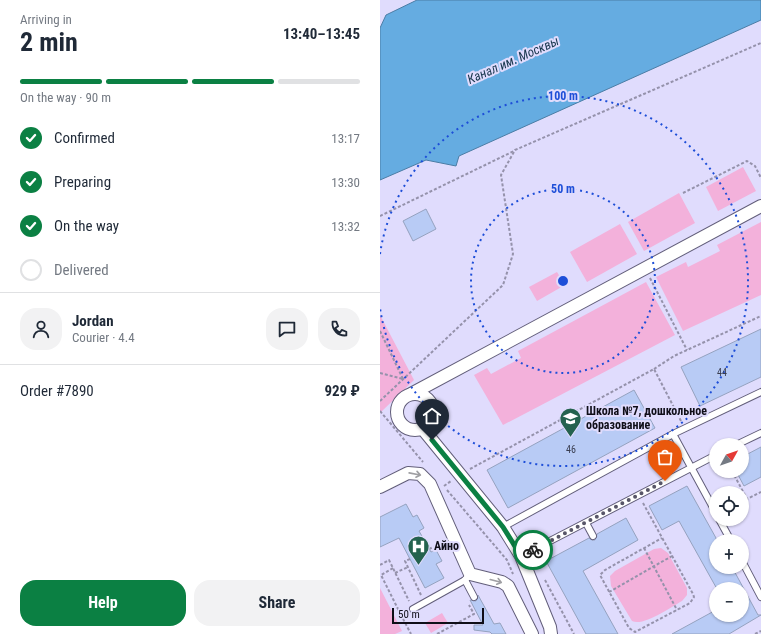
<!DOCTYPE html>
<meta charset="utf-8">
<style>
:root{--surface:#fff;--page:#f2f2f3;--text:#1f2937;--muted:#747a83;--line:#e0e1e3;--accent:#0b8043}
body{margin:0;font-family:"Roboto Condensed",sans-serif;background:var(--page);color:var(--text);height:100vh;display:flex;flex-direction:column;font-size:15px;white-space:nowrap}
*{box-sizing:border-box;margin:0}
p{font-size:13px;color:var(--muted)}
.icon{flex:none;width:22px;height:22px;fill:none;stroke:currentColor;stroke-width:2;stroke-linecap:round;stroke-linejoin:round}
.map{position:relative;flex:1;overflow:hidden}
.sheet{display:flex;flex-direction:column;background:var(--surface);width:380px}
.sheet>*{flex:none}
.needle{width:26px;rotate:50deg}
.buttons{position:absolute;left:329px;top:438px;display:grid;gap:8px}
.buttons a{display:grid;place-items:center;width:40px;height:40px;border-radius:50%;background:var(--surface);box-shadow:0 1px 3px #0004;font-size:20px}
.scale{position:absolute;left:12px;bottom:10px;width:92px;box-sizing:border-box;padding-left:4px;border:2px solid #0f0e18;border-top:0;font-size:11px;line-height:14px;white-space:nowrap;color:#0f0e18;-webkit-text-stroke:3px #e0dcfd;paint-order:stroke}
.pin{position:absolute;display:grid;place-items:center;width:34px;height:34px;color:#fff;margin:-41px -17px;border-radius:50% 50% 50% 0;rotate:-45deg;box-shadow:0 0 4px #0007}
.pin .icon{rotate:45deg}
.courier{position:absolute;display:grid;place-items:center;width:40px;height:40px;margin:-20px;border:3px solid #0b8043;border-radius:50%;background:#fff;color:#222;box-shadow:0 1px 5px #0007}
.head em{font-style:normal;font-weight:700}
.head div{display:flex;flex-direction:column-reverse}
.head{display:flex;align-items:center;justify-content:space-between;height:68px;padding:0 20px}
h1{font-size:26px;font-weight:700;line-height:30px}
.bar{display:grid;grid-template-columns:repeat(4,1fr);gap:6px 4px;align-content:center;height:48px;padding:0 20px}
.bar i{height:5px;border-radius:3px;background:var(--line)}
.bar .on{background:var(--accent)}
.bar p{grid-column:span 4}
.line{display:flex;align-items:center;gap:10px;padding:0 20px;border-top:1px solid var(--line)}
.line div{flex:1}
.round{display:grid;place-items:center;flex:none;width:42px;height:42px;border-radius:16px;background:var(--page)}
ol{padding:0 20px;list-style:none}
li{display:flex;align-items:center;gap:12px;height:44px}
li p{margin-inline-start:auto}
li .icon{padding:4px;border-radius:50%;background:var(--accent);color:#fff;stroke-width:4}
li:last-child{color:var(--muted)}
li i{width:22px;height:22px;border:2px solid var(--line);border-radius:50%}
.action{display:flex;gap:8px;margin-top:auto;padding:8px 20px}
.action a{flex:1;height:46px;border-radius:16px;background:var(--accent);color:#fff;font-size:16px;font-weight:700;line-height:46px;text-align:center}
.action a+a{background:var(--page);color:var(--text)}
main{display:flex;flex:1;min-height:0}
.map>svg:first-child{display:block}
</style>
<main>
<section class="sheet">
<div class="head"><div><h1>2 min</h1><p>Arriving in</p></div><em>13:40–13:45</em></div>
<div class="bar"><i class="on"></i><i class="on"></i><i class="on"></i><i></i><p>On the way · 90 m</p></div>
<ol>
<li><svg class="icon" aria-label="check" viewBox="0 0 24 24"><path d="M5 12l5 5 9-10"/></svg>Confirmed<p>13:17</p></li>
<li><svg class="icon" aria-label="check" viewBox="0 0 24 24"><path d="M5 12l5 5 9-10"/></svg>Preparing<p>13:30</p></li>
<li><svg class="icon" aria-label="check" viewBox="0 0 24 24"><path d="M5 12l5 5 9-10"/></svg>On the way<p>13:32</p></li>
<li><i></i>Delivered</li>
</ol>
<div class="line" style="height:72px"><a class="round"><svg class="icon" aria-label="person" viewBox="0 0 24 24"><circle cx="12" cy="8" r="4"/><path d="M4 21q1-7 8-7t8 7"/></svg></a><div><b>Jordan</b><p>Courier · 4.4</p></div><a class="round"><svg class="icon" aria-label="chat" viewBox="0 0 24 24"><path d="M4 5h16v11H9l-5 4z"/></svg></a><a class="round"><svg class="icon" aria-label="phone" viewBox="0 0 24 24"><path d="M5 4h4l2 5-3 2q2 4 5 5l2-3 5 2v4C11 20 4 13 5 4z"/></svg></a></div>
<div class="line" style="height:52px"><div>Order #7890</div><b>929 ₽</b></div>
<div class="action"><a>Help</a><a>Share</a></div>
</section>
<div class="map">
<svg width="381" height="634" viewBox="0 0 381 634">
<rect width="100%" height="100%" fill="#e0dcfd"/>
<g fill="#f3b1db">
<path d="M363 167 376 191 338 211 326 187Z"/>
<path d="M299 193 315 223 264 251 248 222Z"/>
<path d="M381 222V295L303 331 276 277 306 262 308 267 340 251 337 245Z"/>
<path d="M240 224 257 254 207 282 190 252Z"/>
<path d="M177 272 185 285 157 301 149 287Z"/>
<path d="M266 282 295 335 123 425 94 375 107 368 111 374 141 358 138 351Z"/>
<path d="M0 315 34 380 0 413Z"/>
<path d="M281 548 288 553 307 588V595L302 601C291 607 263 627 252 621L231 586 230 576 235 571 274 549Z"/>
<path d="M0 588 22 631 15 634H0Z"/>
<path d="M62 613 68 623 51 633 45 623Z"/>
</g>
<path fill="#65ace1" stroke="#4b7da5" d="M37 0H381V20L79 156 76 166 46 160 0 180V28L6 15Z"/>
<g fill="#b8cbf5" stroke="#95a2bf">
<path d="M46 209 56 229 33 241 23 221Z"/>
<path d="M381 329V377L320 406 301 367Z"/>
<path d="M254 390 275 428 128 508 107 470Z"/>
<path d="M381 447V477L364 486 356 471H362V457Z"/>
<path d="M307 486 336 538V567H352L378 615H381L349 634H292L336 610V615H362V589H337L299 521 282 530 269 506Z"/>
<path d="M26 504 33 517 37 515 44 528 39 531 51 552 56 550 62 561 56 564 64 578 45 588 19 538 0 547V517Z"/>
<path d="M246 518 258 540 203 571 238 634H206L166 561 209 538 212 540H215L217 534Z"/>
<path d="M98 595 114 624 120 623 126 634H112L110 632 94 630V625H103L90 600 96 601Z"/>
</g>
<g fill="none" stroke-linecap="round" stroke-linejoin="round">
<defs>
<g id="lane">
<path d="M293 434 381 392"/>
<path d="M356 445 381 433"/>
<path d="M339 519 351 541"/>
<path d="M206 523 213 536"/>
<path d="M123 527 293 434 336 513"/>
<path d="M141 556 336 455"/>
<path d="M362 561 381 597"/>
<path d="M85 580 94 597"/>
<path d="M33 609 85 580 90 574"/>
</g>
<g id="street">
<path d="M31 394 381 206"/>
<circle cx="35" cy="412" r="18"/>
<path d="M42 428 123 527 141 556 170 627 171 634"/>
<path d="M0 487 28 473 40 474 50 484 90 574 122 582 128 586 152 634"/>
</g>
</defs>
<use href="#lane" stroke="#625e7a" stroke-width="8"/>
<use href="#street" stroke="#625e7a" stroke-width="14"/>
<g stroke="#9592ab" stroke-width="2" stroke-dasharray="3 2" stroke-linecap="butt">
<path d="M303 193 367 161 375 166 381 178"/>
<path d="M0 216 134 151"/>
<path d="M270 278 307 350"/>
<path d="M0 331 23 379"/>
<path d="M274 369 294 356 381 316"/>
<path d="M0 373 23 379"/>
<path d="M0 401 123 285 133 254 121 175 135 150 381 43"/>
<path d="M0 411 43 462"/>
<path d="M90 469 274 369 301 421"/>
<path d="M352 471 367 499 381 492"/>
<path d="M64 486 71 481"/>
<path d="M67 490 127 560 133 574"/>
<path d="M263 503 313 594 314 597 310 603 255 632 249 628 220 575 225 570 282 538"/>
<path d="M264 548 297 610"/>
<path d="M49 549 64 542"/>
<path d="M30 559 25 561 41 595"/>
<path d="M0 565 9 560 29 601"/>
<path d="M13 568 1 575 21 615"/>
<path d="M15 573 28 567"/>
<path d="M165 580 194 634"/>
<path d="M229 592 292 556"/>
<path d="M26 612 21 615 31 634"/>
<path d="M57 634 94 614 89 605"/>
<path d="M375 634 381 631"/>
</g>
<use href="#lane" stroke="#fff" stroke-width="6"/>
<use href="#street" stroke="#fff" stroke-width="12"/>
</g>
<defs><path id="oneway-shaft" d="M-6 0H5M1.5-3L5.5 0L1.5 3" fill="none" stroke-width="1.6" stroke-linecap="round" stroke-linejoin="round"/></defs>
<g stroke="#9f9fa3">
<use href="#oneway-shaft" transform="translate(35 474) rotate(11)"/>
<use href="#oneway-shaft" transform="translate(116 581) rotate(15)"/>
</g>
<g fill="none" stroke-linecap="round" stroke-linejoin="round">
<path stroke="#585668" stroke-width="4" stroke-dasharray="0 7.2" d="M153 550 285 481"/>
<path stroke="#0b8043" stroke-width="5" d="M52 440 123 527 141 556 153 550"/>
</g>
<g fill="none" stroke="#1d4ed8" stroke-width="2" stroke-dasharray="2 4">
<circle cx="183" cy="281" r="92"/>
<path d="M0 254A185 185 0 1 1 0 308"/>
</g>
<defs>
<symbol id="school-pin" viewBox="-11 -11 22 30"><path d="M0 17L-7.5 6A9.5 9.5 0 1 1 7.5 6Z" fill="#24624e" stroke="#e0dcfd"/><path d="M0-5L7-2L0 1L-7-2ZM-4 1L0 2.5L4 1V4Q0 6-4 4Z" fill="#fff"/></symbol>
<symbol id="hospital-pin" viewBox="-11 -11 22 30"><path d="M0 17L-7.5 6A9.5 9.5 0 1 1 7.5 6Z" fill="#24624e" stroke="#e0dcfd"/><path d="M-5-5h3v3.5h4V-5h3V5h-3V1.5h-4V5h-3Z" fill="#fff"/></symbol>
</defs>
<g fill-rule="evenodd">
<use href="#school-pin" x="178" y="406" width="25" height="34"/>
<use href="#hospital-pin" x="26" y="534" width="25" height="34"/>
</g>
<g text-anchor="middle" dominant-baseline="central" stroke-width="4" stroke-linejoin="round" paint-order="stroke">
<g font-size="10" fill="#393d4f">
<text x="342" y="372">44</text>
<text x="191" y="449">46</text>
</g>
<g font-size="12" font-weight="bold" fill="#0f0e18" stroke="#e0dcfd" text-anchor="start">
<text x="206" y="411">Школа №7, дошкольное<tspan x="206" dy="14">образование</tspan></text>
<text x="54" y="546">Айно</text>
</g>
<g font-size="13" font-style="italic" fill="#16354b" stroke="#e0dcfd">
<text transform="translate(133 60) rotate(-24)">Канал им. Москвы</text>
</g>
</g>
<circle cx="183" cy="281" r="6" fill="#1d4ed8" stroke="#e0dcfd" stroke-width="2"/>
<g font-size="12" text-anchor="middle" font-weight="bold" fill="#1d4ed8" stroke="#e0dcfd" stroke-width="4" stroke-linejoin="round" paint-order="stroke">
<text x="183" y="100">100 m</text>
<text x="183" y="193">50 m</text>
</g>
</svg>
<div class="buttons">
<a><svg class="needle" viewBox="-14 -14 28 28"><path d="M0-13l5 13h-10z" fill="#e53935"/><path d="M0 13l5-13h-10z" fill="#747a83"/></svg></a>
<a><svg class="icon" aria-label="locate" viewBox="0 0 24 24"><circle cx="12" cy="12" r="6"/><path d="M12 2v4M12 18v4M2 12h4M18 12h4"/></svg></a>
<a>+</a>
<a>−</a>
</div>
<div class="scale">50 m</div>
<div class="pin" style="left:285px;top:481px;background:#ea580c"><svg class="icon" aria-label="bag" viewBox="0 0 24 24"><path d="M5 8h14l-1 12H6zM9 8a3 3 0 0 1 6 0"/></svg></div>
<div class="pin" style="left:52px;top:440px;background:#1f2937"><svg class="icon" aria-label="home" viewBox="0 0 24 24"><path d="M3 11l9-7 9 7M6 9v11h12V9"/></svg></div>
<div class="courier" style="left:153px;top:550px"><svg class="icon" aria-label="bike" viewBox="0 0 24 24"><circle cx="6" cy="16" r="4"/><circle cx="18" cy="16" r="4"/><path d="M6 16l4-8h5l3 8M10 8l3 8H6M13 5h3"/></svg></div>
</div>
</main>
